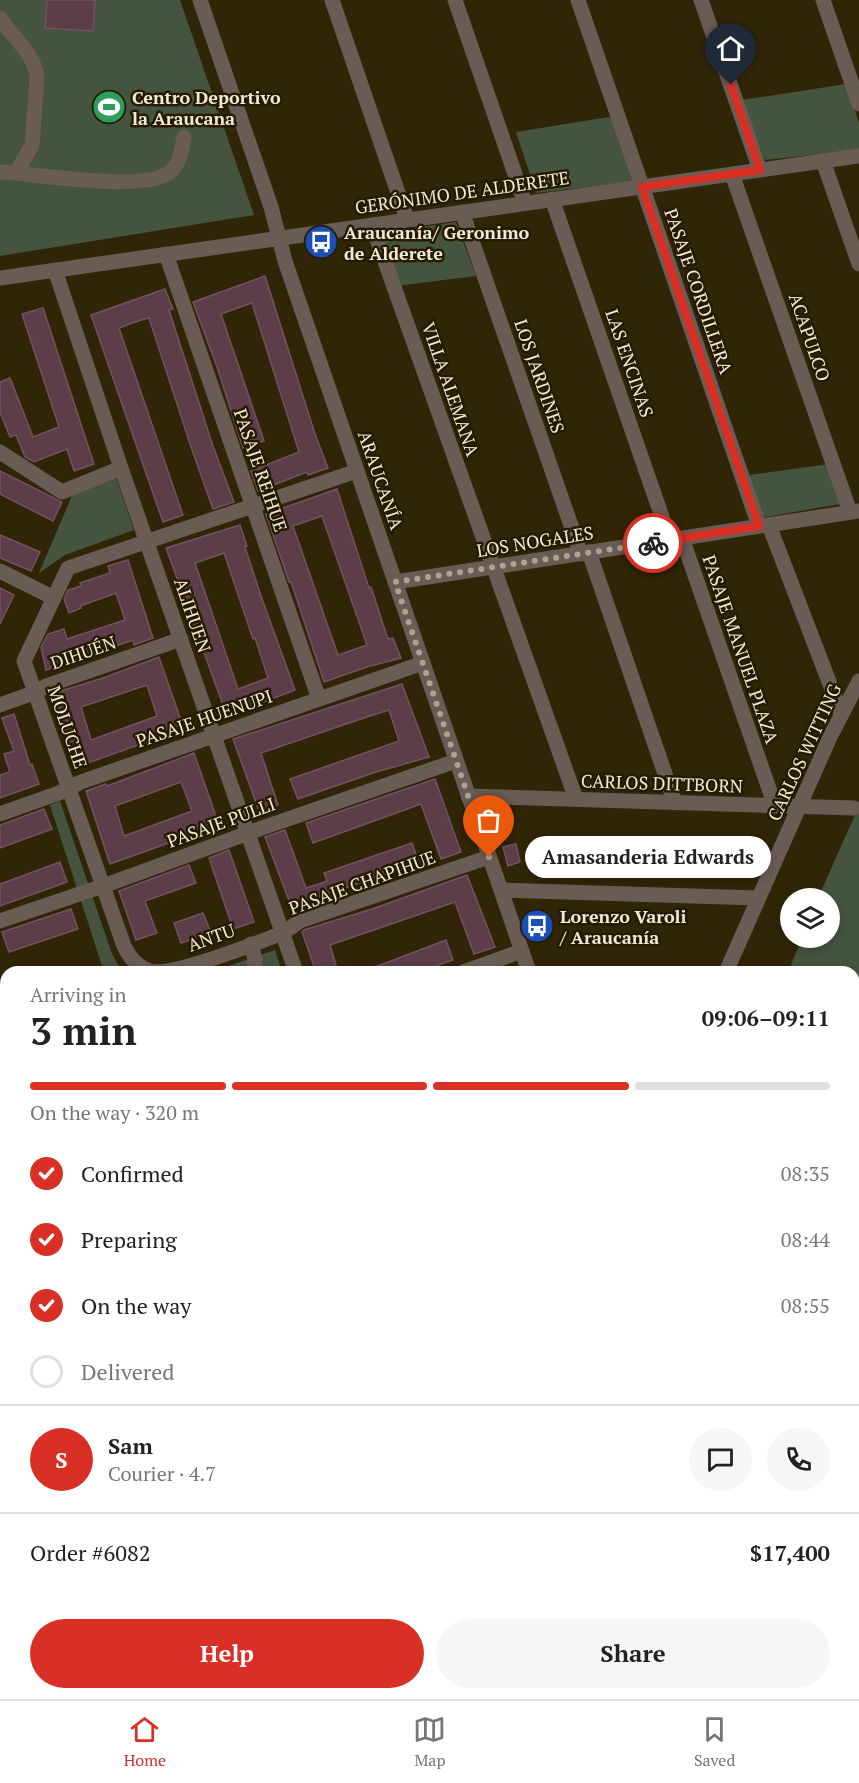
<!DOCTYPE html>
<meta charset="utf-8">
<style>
:root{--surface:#fff;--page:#f6f6f6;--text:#222;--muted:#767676;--line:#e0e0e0;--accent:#d93025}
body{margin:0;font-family:"PT Serif",serif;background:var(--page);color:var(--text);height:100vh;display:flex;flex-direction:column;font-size:22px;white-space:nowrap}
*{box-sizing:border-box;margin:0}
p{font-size:20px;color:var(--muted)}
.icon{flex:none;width:33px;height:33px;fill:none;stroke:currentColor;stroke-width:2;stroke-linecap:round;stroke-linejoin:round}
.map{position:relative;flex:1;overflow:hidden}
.drawer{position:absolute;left:0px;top:966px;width:860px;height:734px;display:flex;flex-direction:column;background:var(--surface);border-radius:18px 18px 0 0;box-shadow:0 3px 9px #0003}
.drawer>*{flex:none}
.buttons{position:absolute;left:780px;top:888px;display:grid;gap:12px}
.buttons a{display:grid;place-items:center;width:60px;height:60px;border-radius:50%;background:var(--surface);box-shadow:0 3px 9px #0003;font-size:30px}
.pin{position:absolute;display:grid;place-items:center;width:51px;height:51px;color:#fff;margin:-62px -26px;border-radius:50% 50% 50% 0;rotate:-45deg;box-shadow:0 0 6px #0007}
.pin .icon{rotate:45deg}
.courier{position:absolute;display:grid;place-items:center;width:60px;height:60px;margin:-30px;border:4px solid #d93025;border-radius:50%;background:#fff;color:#222;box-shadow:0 2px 8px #0007}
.bubble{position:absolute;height:42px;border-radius:21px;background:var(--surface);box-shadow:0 3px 9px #0003;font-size:20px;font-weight:800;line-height:42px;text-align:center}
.overview em{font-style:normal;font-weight:800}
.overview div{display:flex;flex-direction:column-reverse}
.overview{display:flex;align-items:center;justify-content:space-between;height:102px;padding:0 30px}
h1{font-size:39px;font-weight:800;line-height:45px}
.bar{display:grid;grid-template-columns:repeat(4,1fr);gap:9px 6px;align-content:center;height:72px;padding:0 30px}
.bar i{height:8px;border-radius:4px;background:var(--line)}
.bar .selected{background:var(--accent)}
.bar p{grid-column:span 4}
.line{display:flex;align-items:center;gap:15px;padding:0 30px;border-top:2px solid var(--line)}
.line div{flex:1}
.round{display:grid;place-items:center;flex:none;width:63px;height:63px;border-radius:32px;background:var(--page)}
ol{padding:0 30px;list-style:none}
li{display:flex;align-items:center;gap:18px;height:66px}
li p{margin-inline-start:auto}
li .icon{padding:6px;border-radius:50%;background:var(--accent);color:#fff;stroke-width:4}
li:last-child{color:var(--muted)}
li i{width:33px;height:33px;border:3px solid var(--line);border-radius:50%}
.action{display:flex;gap:12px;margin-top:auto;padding:12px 30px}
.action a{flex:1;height:69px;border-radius:36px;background:var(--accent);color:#fff;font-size:24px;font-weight:800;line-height:69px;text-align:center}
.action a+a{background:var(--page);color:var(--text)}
.tabs{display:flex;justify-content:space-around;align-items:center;height:84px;border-top:2px solid var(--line);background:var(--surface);font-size:16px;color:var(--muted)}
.tabs a{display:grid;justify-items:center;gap:3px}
.tabs .selected{color:var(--accent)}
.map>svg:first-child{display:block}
</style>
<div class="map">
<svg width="859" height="1699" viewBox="0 0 859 1699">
<rect width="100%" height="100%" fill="#302507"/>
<g fill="#44543e">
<path d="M0 0H180L254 215 0 256Z"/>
<path d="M846 84 859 123V150L765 160 742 100Z"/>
<path d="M615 116 637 181 536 193 516 132Z"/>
<path d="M456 222 476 276 396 286 378 233Z"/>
<path d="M829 464 840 504 760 518 749 475Z"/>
<path d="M116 478 134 530 65 555 39 573 73 493Z"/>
<path d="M60 801 112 954 118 965 126 972H104L50 805Z"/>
<path d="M859 806V1429H854V972H788L802 938H830V898H818Z"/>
<path d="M275 950 282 972H211Z"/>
</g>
<g fill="#5c3d49" stroke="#73525f" stroke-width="1.5" fill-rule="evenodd">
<path d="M47 0H95L93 31 45 28Z"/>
<path d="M265 276 315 434 328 468 308 475 307 472 258 491 251 471 299 452 252 303 221 314 264 441 243 448 217 367 193 302Z"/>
<path d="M165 289 173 309 169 310 213 446 234 502 213 509 191 447 149 318 141 320 119 328 183 515 163 522 91 315Z"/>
<path d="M43 308 94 464 74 471 67 449 34 462 25 457 16 435 10 437 0 412V382L10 378 33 437 59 427 22 314Z"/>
<path d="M0 471 62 502 53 521 0 494Z"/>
<path d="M337 489 369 588 371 587 388 639 393 638 401 658 367 667 324 682 291 582H289L266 514ZM322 516 367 645 338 655 293 526Z"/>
<path d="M240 525 247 546 245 547 261 596 295 690 227 716 166 548ZM224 553 253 639 255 638 268 678 238 689 195 563Z"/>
<path d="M0 535 40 552 31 571 0 558Z"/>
<path d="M128 560 153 638 134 645 133 640 46 670 41 647 48 634 64 629 67 639 125 620 116 593 80 606 81 608 69 613 64 599 68 590 81 586 80 583 110 573 108 566Z"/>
<path d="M0 588 14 595 0 624Z"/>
<path d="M159 657 184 729 79 766 51 694 103 678ZM147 685 157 716 91 740 81 707Z"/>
<path d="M402 684 429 757 376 772 298 799 290 779 399 741 389 710 358 720 261 753 278 805 259 811 233 739Z"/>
<path d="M14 714 30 765 32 764 39 784 0 798V775L10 772 4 754 14 751 2 718Z"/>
<path d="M194 753 219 825 110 864 86 791 106 784 107 786ZM181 782 192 811 124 836 115 806Z"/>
<path d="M435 779 461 852 441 859 421 804 313 843 306 823Z"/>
<path d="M44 809 52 829 0 848V825Z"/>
<path d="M285 830 306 888 327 881 324 873 412 843 419 863 291 906 265 837Z"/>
<path d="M516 844 520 862 508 866 503 847Z"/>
<path d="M229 850 254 922 233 929 209 858Z"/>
<path d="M60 862 67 882 0 906V884Z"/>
<path d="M189 865 196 883 145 901 157 933 136 940 119 891Z"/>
<path d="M467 875 495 947 474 954 455 902 330 945 338 972H316L302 932 304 930 372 909Z"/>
<path d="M71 909 78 929 9 952 2 932Z"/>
<path d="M203 913 211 933 181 943 174 923Z"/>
<path d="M446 940 453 960 418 972H362Z"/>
</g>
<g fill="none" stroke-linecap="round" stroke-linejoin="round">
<g stroke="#6a5c55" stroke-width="15">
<path d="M200 0 271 207 285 261 529 972"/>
<path d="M332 0 407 219"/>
<path d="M455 0 525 203"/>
<path d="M578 0 759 526"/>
<path d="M701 0 760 170"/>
<path d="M823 0 859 104"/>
<path d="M0 18C13 38 34 53 37 77L32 145 16 173"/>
<path d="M823 161 859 264"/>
<path d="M0 172C34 173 148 194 171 171 180 163 182 148 184 137"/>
<path d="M732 174 850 512"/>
<path d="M552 199 670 540"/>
<path d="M462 212 581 554"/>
<path d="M372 225 576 799"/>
<path d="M166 254 319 699"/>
<path d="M55 270 121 468 296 972"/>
<path d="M0 278 859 156"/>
<path d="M0 452 62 492 121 468"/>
<path d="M357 471 68 568 24 661 124 946C129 957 138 967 150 971 171 977 257 943 280 934 287 931 294 925 300 921L489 857"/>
<path d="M769 525 841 713"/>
<path d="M682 538 775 806"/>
<path d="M589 552 675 803"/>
<path d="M0 571 54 598"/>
<path d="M395 582 859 511"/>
<path d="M0 705 36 692 46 686 181 639"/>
<path d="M468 796 854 808"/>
<path d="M0 814 59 793 81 782 423 663"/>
<path d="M501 890 758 898"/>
<path d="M0 921 103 886 262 828 456 761"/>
<path d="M251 944 255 959 254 972"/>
<path d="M463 972 522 951"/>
<path d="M726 972 830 737 859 681"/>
<path d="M0 1029 6 1027"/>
<path d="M0 1151H6"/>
<path d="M0 1416 6 1417"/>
<path d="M854 1443H859"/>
<path d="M854 1518H859"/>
<path d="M0 1580 6 1579"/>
<path d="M854 1654 859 1673"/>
<path d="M0 1667H6"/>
<path d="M260 1694 262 1699"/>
<path d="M466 1694 467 1699"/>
<path d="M707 1694 709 1699"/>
<path d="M792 1694 793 1699"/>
</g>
</g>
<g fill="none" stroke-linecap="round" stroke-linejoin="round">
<path stroke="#ada490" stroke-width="6" stroke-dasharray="0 10.8" d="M489 857 395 582 653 543"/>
<path stroke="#d93025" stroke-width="8" d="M653 543 759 526 642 187 760 170 731 85"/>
</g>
<defs>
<symbol id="stadium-disc" viewBox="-11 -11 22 22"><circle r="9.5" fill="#2e9e5b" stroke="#261b00"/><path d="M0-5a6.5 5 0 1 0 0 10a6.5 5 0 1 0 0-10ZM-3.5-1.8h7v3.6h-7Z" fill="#fff"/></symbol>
<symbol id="bus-disc" viewBox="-11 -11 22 22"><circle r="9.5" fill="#1a4fb4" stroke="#261b00"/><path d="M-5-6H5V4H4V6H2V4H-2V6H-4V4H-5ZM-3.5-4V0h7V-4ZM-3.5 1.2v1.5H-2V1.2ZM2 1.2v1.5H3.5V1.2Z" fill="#fff"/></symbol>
</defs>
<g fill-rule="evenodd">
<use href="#stadium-disc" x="90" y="88" width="38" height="38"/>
<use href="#bus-disc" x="302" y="223" width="38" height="38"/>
<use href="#bus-disc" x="518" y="907" width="38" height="38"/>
</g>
<g text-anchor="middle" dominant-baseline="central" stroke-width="5" stroke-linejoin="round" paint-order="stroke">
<g font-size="18" font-weight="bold" fill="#f0e9d9" stroke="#261b00" text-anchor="start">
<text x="132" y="97">Centro Deportivo<tspan x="132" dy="21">la Araucana</tspan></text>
<text x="344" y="232">Araucanía/ Geronimo<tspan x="344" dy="21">de Alderete</tspan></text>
<text x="560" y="916">Lorenzo Varoli<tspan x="560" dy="21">/ Araucanía</tspan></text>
</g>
<g font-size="18" fill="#f0e9d9" stroke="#261b00">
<text transform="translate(462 192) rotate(-8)">GERÓNIMO DE ALDERETE</text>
<text transform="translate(699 291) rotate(71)">PASAJE CORDILLERA</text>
<text transform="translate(810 337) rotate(71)">ACAPULCO</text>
<text transform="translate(630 363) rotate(71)">LAS ENCINAS</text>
<text transform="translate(540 376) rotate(71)">LOS JARDINES</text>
<text transform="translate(451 389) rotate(71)">VILLA ALEMANA</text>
<text transform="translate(261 470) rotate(71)">PASAJE REIHUE</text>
<text transform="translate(381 480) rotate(71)">ARAUCANÍA</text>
<text transform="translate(535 541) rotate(-9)">LOS NOGALES</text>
<text transform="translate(193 615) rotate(71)">ALIHUEN</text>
<text transform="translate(741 649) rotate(71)">PASAJE MANUEL PLAZA</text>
<text transform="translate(83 652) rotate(-19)">DIHUÉN</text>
<text transform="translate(204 718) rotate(-19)">PASAJE HUENUPI</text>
<text transform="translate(68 727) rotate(71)">MOLUCHE</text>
<text transform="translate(804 752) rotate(-65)">CARLOS WITTING</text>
<text transform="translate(662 783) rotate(2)">CARLOS DITTBORN</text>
<text transform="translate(221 822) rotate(-20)">PASAJE PULLI</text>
<text transform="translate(362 882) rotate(-20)">PASAJE CHAPIHUE</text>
<text transform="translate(211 937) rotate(-20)">ANTU</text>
</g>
</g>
</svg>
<div class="buttons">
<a><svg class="icon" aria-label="layers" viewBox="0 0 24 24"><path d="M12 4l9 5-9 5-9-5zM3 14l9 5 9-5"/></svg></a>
</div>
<div class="pin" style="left:489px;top:857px;background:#ea580c"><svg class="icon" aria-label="bag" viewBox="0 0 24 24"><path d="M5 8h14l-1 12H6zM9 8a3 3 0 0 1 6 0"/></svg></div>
<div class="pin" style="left:731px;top:85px;background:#1f2937"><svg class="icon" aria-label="home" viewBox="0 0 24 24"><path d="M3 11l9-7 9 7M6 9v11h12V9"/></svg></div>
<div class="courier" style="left:653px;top:543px"><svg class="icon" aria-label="bike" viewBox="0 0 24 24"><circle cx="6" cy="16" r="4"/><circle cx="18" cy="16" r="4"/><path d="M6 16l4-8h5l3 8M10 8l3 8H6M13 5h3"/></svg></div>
<div class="bubble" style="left:525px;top:836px;width:246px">Amasanderia Edwards</div>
<section class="drawer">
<div class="overview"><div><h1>3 min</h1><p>Arriving in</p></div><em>09:06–09:11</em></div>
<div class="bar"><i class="selected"></i><i class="selected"></i><i class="selected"></i><i></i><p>On the way · 320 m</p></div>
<ol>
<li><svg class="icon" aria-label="check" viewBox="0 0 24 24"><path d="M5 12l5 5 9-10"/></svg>Confirmed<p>08:35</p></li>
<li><svg class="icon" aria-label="check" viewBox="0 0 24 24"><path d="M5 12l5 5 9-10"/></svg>Preparing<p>08:44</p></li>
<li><svg class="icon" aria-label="check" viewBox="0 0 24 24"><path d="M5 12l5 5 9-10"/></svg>On the way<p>08:55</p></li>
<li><i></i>Delivered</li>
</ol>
<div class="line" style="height:108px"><b class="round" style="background:var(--accent);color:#fff">S</b><div><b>Sam</b><p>Courier · 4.7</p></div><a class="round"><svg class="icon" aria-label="chat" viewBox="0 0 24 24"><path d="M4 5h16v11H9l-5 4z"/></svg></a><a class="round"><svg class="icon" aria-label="phone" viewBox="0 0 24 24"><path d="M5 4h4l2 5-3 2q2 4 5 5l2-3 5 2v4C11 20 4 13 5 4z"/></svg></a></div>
<div class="line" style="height:78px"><div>Order #6082</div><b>$17,400</b></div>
<div class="action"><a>Help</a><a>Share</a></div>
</section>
</div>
<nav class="tabs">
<a class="selected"><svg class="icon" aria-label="home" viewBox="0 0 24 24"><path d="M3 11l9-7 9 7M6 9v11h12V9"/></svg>Home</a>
<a><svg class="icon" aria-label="map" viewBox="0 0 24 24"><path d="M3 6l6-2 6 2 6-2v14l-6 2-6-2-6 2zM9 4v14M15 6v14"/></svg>Map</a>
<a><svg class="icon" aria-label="saved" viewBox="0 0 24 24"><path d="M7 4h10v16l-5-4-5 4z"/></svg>Saved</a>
</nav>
